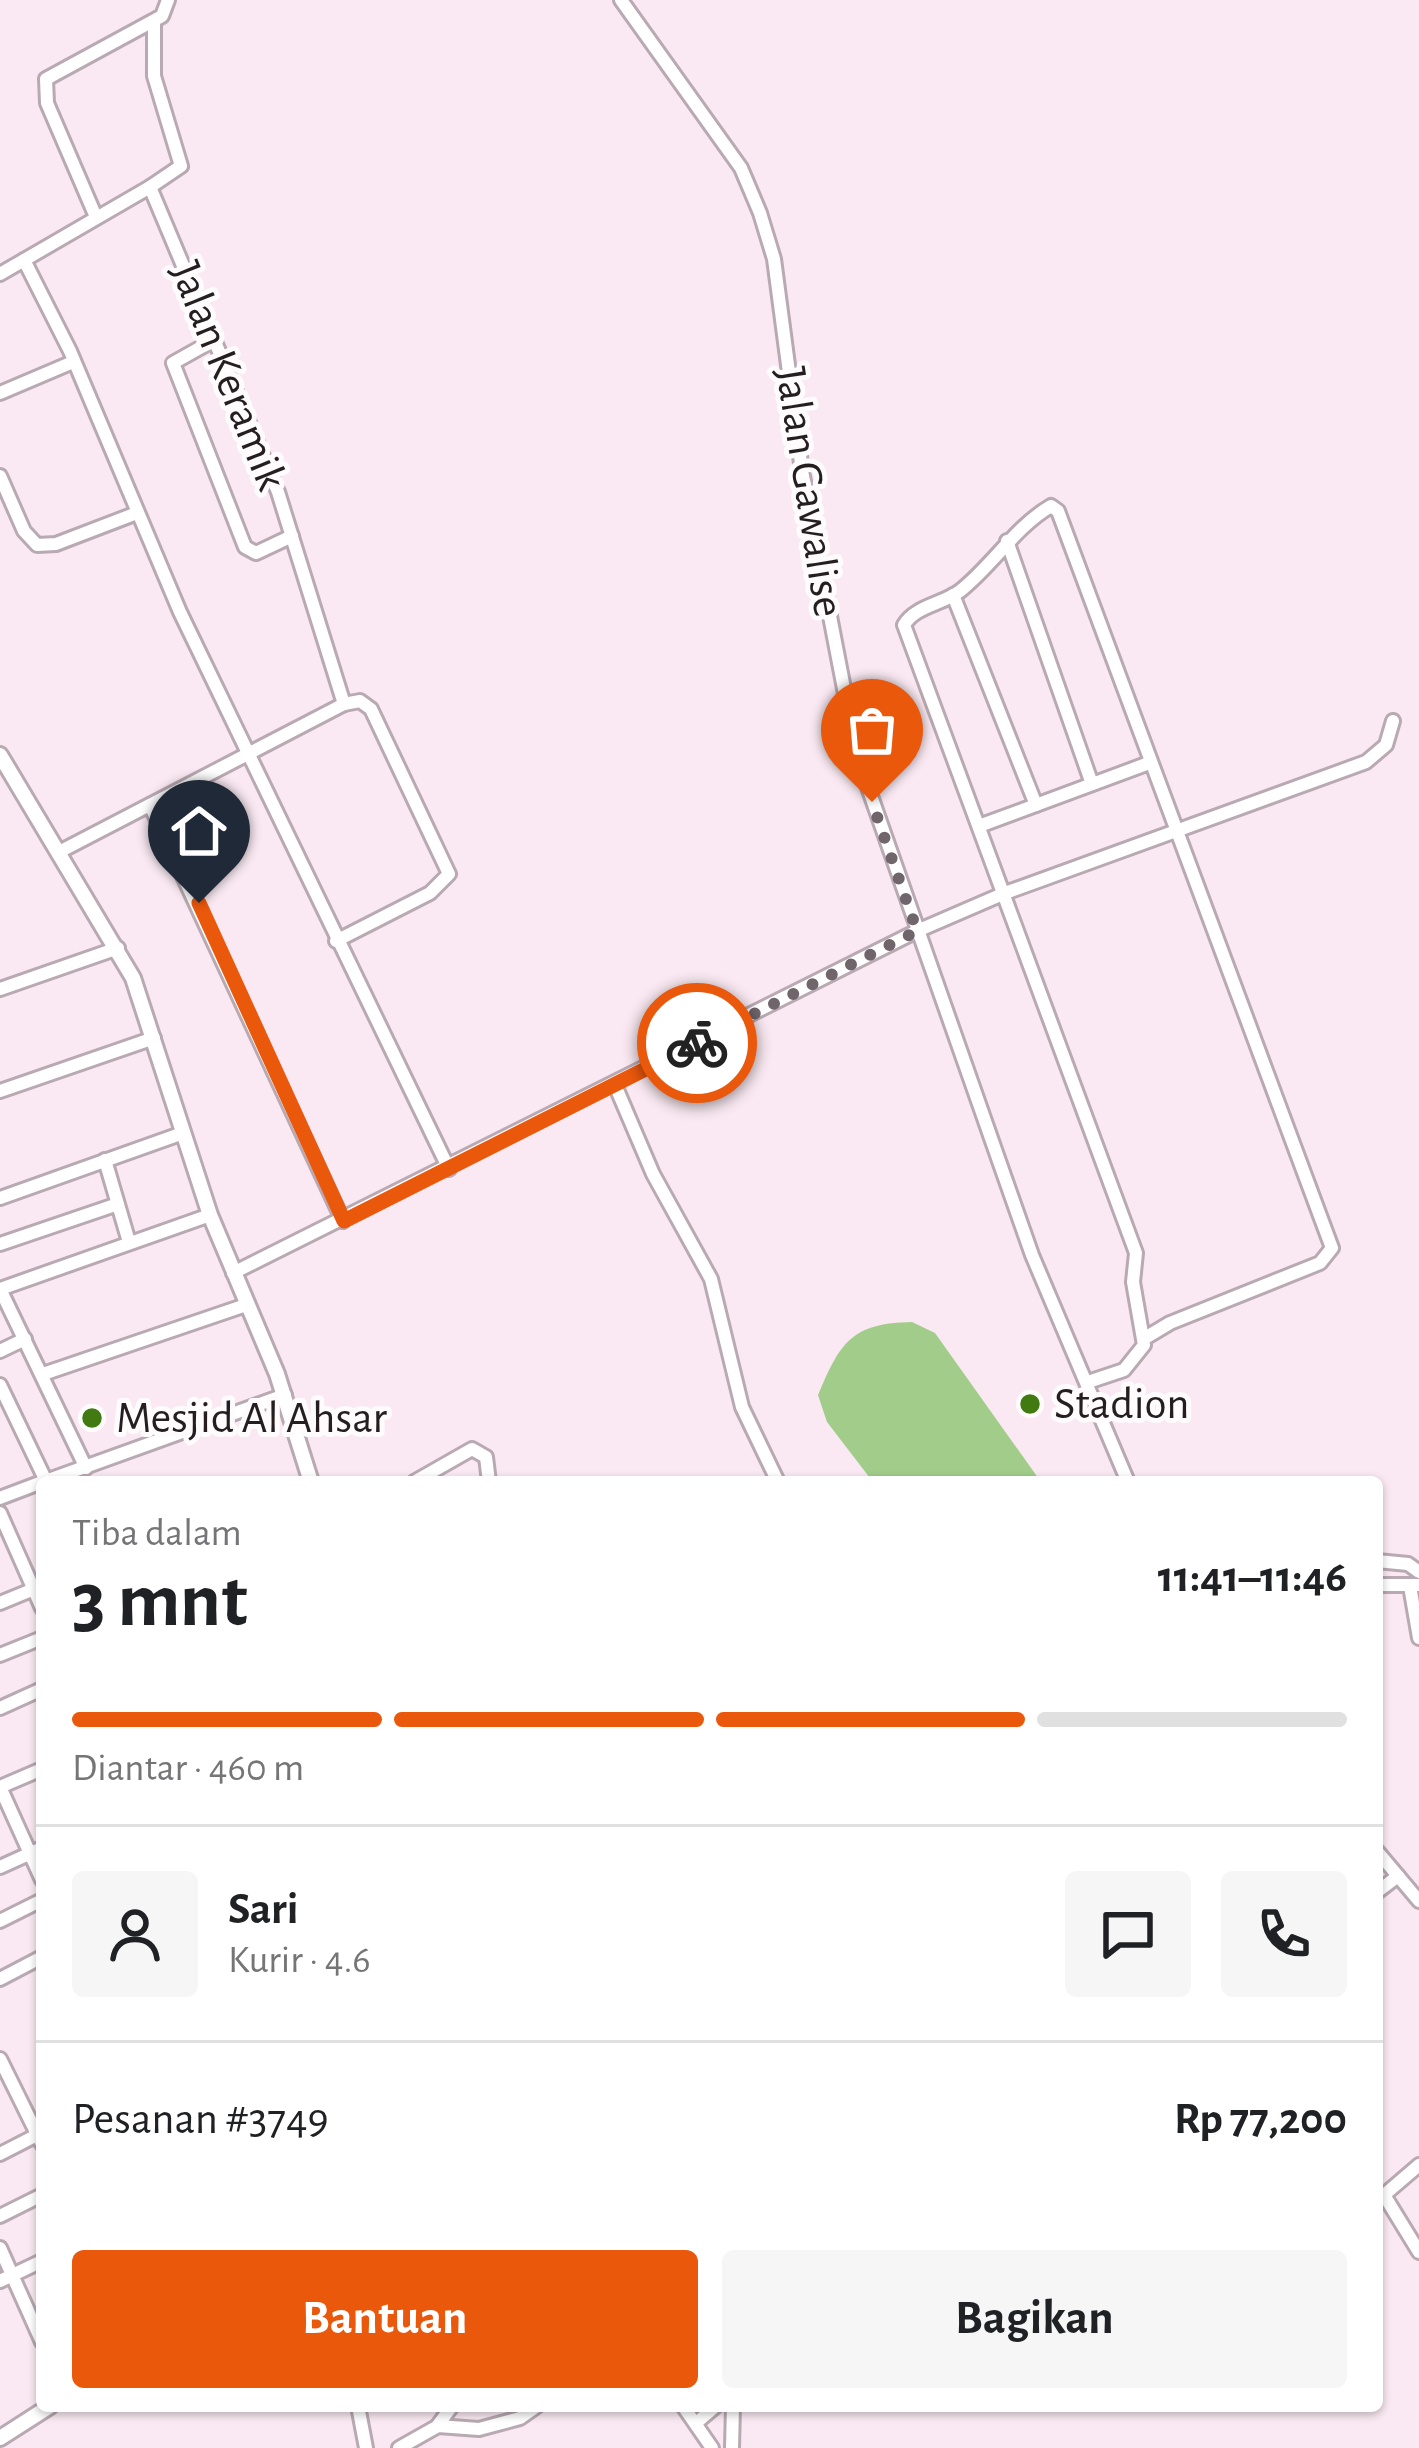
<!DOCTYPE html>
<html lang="id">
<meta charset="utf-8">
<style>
:root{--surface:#fff;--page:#f6f6f6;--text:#202124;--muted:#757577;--line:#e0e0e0;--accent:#ea580c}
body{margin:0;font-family:"Alegreya Sans",sans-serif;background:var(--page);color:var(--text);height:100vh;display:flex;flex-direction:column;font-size:45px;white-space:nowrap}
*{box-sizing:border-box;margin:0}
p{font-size:39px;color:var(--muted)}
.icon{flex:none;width:66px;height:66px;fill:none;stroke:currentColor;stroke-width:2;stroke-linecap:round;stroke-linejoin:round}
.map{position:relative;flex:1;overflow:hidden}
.side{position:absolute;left:36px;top:1476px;width:1347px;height:936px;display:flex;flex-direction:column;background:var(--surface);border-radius:12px;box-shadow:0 3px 9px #0004}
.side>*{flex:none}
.pin{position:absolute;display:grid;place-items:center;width:102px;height:102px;color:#fff;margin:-123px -51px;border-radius:50% 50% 50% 0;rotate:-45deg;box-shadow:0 0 12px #0007}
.pin .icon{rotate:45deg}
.courier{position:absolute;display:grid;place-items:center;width:120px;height:120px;margin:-60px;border:9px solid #ea580c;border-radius:50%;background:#fff;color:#222;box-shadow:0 3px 15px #0007}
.head em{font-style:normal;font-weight:700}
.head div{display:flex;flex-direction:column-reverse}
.head{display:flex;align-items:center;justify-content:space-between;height:204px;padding:0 36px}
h1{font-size:78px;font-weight:700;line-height:90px}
.bar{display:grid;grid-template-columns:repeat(4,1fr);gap:18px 12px;align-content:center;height:144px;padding:0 36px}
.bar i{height:15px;border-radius:9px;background:var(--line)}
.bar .current{background:var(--accent)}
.bar p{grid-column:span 4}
.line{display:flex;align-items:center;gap:30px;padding:0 36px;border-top:3px solid var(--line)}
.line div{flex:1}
.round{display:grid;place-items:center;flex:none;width:126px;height:126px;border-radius:12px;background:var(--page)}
.primary-button{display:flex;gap:24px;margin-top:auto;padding:24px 36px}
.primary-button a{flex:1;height:138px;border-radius:12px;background:var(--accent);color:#fff;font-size:48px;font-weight:700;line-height:138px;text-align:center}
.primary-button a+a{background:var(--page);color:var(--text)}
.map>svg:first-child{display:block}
</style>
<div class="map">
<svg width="1419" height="2448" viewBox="0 0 1419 2448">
<rect width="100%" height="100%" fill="#fae9f2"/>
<path fill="#a1cc89" d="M912 1322 935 1333 1041 1482H873L827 1422 818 1395C840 1342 852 1323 912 1322Z"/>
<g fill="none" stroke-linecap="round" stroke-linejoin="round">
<defs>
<g id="minor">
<path d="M621 0 741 168 760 213 774 259 802 471 857 756 1032 1255 1128 1482"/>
<path d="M150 187 181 166 154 76V21"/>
<path d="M96 217 47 103 46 79 162 16 168 0"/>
<path d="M24 260 70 351 180 612 449 1169"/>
<path d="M0 274 150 187 278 492 344 704 59 852"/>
<path d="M214 340 173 363 245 547 256 553 292 536"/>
<path d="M0 393 73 362"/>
<path d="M0 476 24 531 37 545 56 544 137 513"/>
<path d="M1007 541 1092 784"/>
<path d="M953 595 1036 805"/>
<path d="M150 805 343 1221"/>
<path d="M979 826 1149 763"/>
<path d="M336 941 430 893 449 874 371 709 360 701 344 704"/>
<path d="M0 989 118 948"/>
<path d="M615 1085 653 1174 711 1279 742 1407 778 1482"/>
<path d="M0 1091 154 1038"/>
<path d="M105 1160 129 1242"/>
<path d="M0 1198 183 1133"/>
<path d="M0 1244 115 1205"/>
<path d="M233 1273 917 931 1005 893 1366 762 1386 745 1393 721"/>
<path d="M0 1289 210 1215"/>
<path d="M0 1289 86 1468"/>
<path d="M0 1351 25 1339"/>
<path d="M43 1374 246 1305"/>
<path d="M1088 1382 1124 1370 1144 1345 1133 1282 1136 1253 904 625C915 606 943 604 960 591 993 565 1015 527 1051 506L1058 511 1332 1248 1320 1263 1170 1323 1145 1338"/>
<path d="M0 1385 46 1481"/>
<path d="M43 1482 285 1395"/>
<path d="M414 1482 472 1449 486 1457 489 1482"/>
<path d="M0 1498 42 1482"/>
<path d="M0 1513 42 1608"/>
<path d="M1377 1561 1408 1564 1419 1572"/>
<path d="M1377 1585H1419"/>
<path d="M1410 1586 1419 1638"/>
<path d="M0 1603 34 1589"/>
<path d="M0 1655 42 1638"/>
<path d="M0 1708 42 1689"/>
<path d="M0 1787 42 1880"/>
<path d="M0 1787 42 1769"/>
<path d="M1377 1851 1419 1901"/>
<path d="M0 1867 42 1848"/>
<path d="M1377 1892 1398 1876"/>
<path d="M0 1921 42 1900"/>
<path d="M0 1979 42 1957"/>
<path d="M0 2059 42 2144"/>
<path d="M0 2154 37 2135"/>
<path d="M1384 2195 1419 2252"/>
<path d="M1377 2201 1419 2165"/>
<path d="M0 2216 42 2195"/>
<path d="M0 2248 42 2342"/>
<path d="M0 2281 42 2261"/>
<path d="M358 2406 366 2448"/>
<path d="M683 2406 712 2448"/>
<path d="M696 2423 716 2406"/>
<path d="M438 2425 452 2406"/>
<path d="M399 2448 438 2426 479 2429 520 2418 537 2406"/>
<path d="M732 2448 733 2406"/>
</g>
<g id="tertiary">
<path d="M0 755 133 978 210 1215 277 1374 311 1482"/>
<path d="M0 2438 50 2406"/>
</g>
</defs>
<use href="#minor" stroke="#b9a9b2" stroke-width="18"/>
<use href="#tertiary" stroke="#b9a9b2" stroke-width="20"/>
<use href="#minor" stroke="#fff" stroke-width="12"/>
<use href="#tertiary" stroke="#fff" stroke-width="14"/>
</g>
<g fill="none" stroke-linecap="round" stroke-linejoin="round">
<path stroke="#6f656a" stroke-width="12" stroke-dasharray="0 21.6" d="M697 1043 917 931 872 802"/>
<path stroke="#ea580c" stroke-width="15" d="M199 903 344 1221 697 1043"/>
</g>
<g fill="#407a10" stroke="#fefbfd" stroke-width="4.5">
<circle cx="1030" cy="1404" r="12"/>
<circle cx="92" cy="1418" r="12"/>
</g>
<g text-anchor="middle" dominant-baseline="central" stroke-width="10" stroke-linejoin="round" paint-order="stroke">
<g font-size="45" fill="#241e21" stroke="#fefbfd">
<text transform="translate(228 376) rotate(68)">Jalan Keramik</text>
<text transform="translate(809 492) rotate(81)">Jalan Gawalise</text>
</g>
<g font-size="45" fill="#241e21" stroke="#fefbfd" text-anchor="start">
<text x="1054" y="1404">Stadion</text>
<text x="116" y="1418">Mesjid Al Ahsar</text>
</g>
</g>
</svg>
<div class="pin" style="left:872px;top:802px;background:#ea580c"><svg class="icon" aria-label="bag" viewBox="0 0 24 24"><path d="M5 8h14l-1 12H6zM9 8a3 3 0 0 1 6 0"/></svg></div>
<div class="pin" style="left:199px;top:903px;background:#1f2937"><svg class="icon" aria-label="home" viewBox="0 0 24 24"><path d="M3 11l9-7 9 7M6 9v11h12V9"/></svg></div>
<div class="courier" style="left:697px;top:1043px"><svg class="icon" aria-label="bike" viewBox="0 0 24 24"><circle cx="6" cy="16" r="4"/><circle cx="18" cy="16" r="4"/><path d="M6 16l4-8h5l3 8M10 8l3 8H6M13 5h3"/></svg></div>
<section class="side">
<div class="head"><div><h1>3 mnt</h1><p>Tiba dalam</p></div><em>11:41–11:46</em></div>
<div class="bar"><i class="current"></i><i class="current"></i><i class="current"></i><i></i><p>Diantar · 460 m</p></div>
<div class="line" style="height:216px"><a class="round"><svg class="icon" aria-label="person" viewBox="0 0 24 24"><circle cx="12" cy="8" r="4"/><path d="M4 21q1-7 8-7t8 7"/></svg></a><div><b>Sari</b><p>Kurir · 4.6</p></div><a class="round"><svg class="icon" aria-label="chat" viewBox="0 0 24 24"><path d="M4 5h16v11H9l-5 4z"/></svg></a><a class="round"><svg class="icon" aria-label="phone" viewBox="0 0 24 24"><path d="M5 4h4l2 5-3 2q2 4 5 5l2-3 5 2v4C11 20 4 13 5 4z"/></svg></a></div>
<div class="line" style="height:156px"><div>Pesanan #3749</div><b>Rp 77,200</b></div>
<div class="primary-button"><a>Bantuan</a><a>Bagikan</a></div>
</section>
</div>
